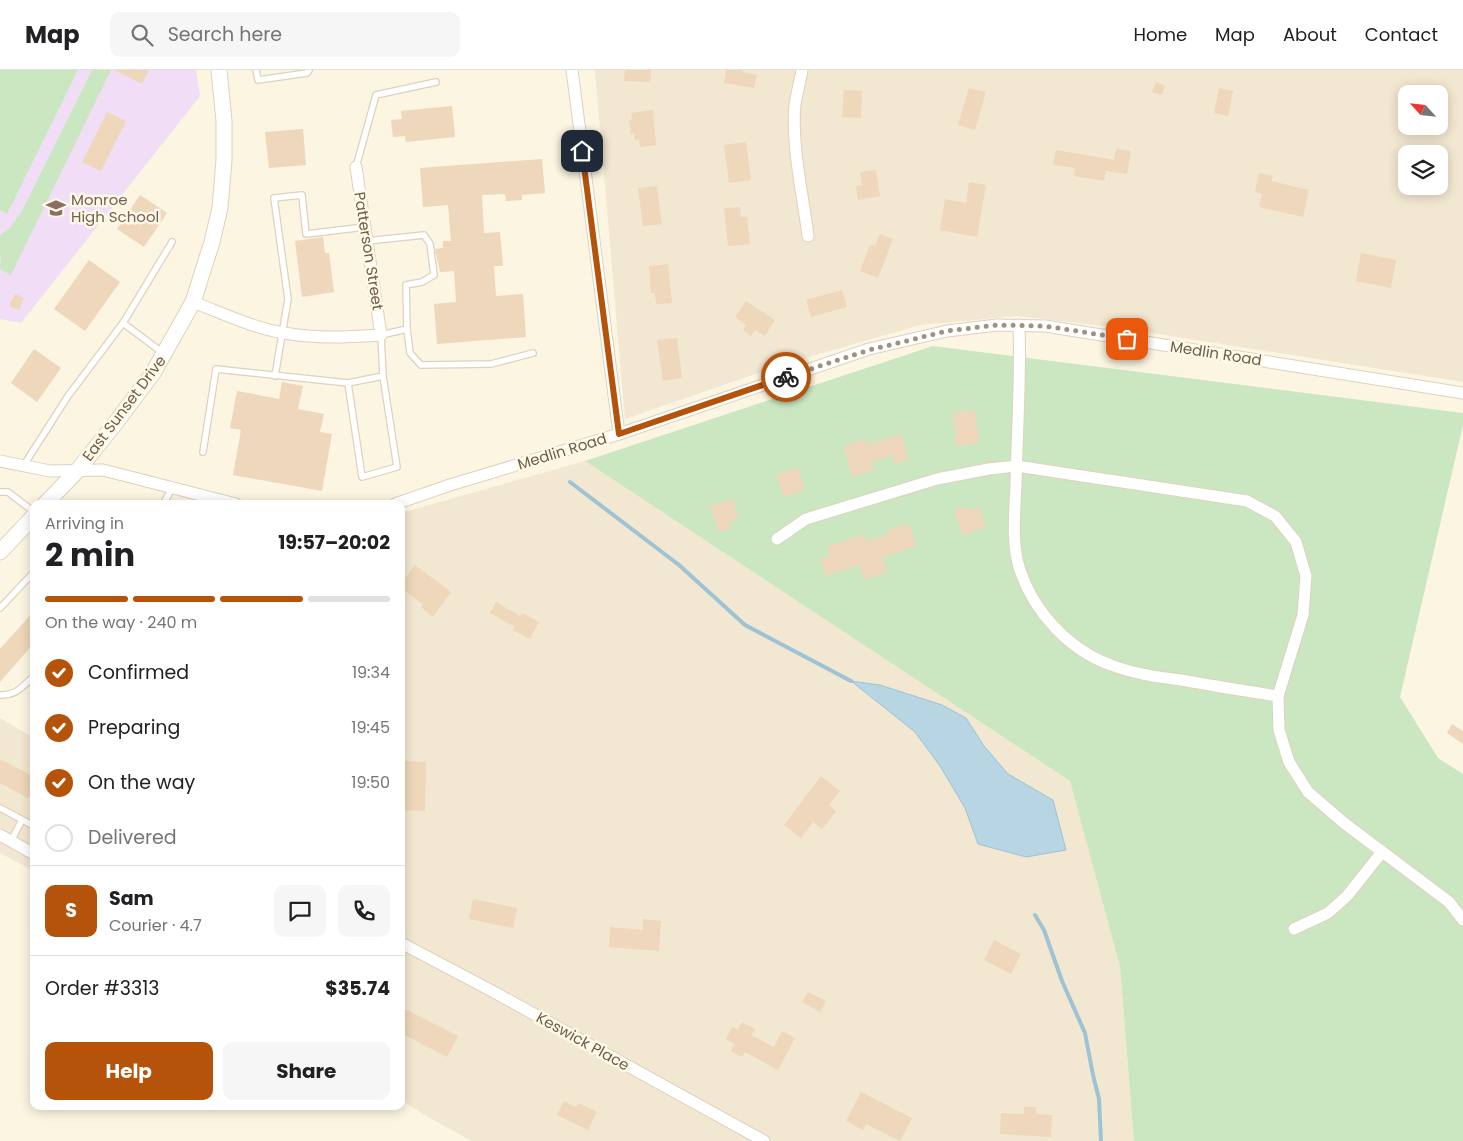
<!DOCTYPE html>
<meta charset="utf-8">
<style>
:root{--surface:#fff;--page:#f6f6f6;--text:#202124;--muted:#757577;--line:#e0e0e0;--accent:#b45309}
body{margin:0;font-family:Poppins,sans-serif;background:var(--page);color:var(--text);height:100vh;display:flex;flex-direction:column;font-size:19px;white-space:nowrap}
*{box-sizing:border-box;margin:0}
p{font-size:16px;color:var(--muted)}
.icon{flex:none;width:28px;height:28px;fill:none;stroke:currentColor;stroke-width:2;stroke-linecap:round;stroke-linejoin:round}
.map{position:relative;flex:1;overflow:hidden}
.sheet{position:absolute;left:30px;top:430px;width:375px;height:610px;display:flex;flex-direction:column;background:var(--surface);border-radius:10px;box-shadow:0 2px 12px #0003}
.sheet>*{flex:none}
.needle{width:32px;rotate:297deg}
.fabs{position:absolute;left:1398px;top:15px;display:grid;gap:10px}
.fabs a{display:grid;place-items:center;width:50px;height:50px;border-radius:10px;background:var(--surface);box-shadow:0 2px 12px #0003;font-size:25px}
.pin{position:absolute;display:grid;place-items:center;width:42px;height:42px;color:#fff;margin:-21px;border-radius:10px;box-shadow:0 2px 8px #0006}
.courier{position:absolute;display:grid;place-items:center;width:50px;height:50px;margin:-25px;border:4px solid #b45309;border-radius:50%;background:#fff;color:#222;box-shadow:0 1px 6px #0007}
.head em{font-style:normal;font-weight:700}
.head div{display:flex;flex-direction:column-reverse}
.head{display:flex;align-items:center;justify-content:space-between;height:85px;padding:0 15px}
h1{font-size:32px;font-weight:700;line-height:38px}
.bar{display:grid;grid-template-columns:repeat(4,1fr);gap:8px 5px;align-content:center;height:60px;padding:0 15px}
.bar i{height:6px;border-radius:4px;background:var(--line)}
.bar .on{background:var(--accent)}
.bar p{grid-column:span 4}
.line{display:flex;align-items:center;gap:12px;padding:0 15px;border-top:1px solid var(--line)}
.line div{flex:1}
.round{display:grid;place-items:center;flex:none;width:52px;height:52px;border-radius:10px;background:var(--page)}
ol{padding:0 15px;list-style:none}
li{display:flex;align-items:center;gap:15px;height:55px}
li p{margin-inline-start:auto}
li .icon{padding:5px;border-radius:50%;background:var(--accent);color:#fff;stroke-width:4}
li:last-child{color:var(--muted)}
li i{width:28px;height:28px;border:2px solid var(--line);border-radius:50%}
.cta{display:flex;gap:10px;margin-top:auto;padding:10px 15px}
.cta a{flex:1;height:58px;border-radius:10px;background:var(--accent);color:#fff;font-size:20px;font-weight:700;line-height:58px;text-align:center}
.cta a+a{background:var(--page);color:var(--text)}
header{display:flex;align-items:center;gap:30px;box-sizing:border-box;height:70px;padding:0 25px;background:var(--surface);border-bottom:1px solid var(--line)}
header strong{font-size:24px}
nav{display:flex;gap:28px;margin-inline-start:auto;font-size:18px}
.search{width:350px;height:45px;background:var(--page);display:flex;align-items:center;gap:12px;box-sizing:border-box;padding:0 18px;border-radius:10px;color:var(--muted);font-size:19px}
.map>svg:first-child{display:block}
</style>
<header>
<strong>Map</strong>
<div class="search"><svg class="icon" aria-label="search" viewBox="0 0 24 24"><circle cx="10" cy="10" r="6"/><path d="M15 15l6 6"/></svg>Search here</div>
<nav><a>Home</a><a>Map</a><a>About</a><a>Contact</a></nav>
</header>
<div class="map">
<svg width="1463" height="1071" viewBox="0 0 1463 1071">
<rect width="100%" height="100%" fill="#fbf5e1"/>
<g fill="#f2e7d0" fill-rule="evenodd">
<path d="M595 0H1463V312L1120 258 1017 246 920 255 781 295 625 349ZM1406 24H1439V56H1406ZM1406 84H1439V116H1406Z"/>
<path d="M585 391 1070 711 1120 897 1134 1071H472L428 1047 401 1030V443Z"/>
<path d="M0 648 34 668V801L0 783Z"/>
</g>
<path fill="#f1def6" d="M0 0H196L200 26 21 253 0 249Z"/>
<g fill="#cae7c1">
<path d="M0 0H78L7 144 0 140Z"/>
<path d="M92 0H111L11 205 0 199 1 186H0V165L11 157 23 139Z"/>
<path d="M933 276 1463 343V355L1400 627 1438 688 1463 704V1071H1134L1120 897 1070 711 585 391Z"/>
</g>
<path fill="#b7d5e2" stroke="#9ec3d4" d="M851 611 880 615 942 635 966 648 984 676 1008 704 1053 730 1066 780 1026 787 978 774 965 738 940 696 915 662Z"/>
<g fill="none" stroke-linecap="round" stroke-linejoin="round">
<g stroke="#9ec3d4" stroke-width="4">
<path d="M570 412 679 495 745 555 851 611"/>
<path d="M1035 845 1044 860 1062 911 1085 963 1093 1005 1099 1029 1101 1071"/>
</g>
</g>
<g fill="#eed7ba">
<path d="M114 0H149L142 14Z"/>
<path d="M625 0H651L650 12 624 11Z"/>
<path d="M726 0H743V2L757 5 754 18 724 13Z"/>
<path d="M1156 12 1165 16 1162 25 1152 22Z"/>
<path d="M969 18 986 22 975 60 958 55Z"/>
<path d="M1219 18 1233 21 1228 46 1214 43Z"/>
<path d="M844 20 862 21 861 48 842 47Z"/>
<path d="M452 36 455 67 406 72 405 66 393 67 391 50 402 49 401 41Z"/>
<path d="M653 40 656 75 640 77 639 69 635 70 634 63 631 64 629 50H632L631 43Z"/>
<path d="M107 42 126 51 101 101 82 92Z"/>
<path d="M303 59 306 95 269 98 265 62Z"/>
<path d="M746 72 751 110 729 113 724 75Z"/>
<path d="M1116 79 1131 81 1127 104 1106 101 1104 111 1074 106 1075 98 1053 95 1056 80 1114 90Z"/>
<path d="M542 89 545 123 522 125V130L506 131 505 124 482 125 484 163 500 162 503 196H494L496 226 523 224 526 267 437 274 434 234 456 232 454 201 440 202 435 179 443 178V171H451L448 135 423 137 420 98Z"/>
<path d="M876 100 880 126 858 130 856 116 862 115 860 102Z"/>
<path d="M1259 103 1273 106 1271 111 1309 120 1303 147 1259 137 1262 124 1255 122Z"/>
<path d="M969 112 986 115 977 167 940 160 945 129 966 133Z"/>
<path d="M657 116 662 154 643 156 638 118Z"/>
<path d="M140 125 167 143 144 177 117 159Z"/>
<path d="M740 137 741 147H747L750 174 728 176 724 138Z"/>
<path d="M880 164 893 169 878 208 860 201 870 175 875 176Z"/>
<path d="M323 167 325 183H329L334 222 302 227 295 171Z"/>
<path d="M1361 183 1396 190 1391 218 1356 211Z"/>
<path d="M89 190 120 212 85 261 54 239Z"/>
<path d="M668 194 672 233 656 234 655 223H651L649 196Z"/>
<path d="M842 220 847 237 811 247 806 230Z"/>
<path d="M15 224 24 228 19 240 9 236Z"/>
<path d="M746 231 775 250 765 266 755 260 751 266 743 260 746 255 735 247Z"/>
<path d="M677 268 682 308 663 311 657 270Z"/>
<path d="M34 279 61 298 37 332 11 313Z"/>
<path d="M282 312 303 316 298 339 324 344 320 362 332 364 322 421 233 405 241 360 230 358 237 321 279 329Z"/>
<path d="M975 340 979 373 956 376 953 342Z"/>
<path d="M901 364 909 389 895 394 892 385 872 392 874 400 852 407 843 376 865 369 867 375Z"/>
<path d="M797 397 805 420 784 427 776 405Z"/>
<path d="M733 429 739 448 729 452 732 458 719 462 710 436Z"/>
<path d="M968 436 969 440 979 437 985 458 962 465 954 440Z"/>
<path d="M909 453 916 476 882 487 887 502 864 510 859 495 826 506 820 489 829 486 827 477 865 464 867 471 888 464 887 460Z"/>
<path d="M415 495 451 522 433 547 421 537 423 534 401 518V514Z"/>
<path d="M496 532 520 546 522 543 539 552 530 569 513 560 515 557 490 543Z"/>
<path d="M34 541V573L0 612V579Z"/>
<path d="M1452 654 1463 661V674L1447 663Z"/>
<path d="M0 689 34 707V716L28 728 0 713Z"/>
<path d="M401 691 426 692 425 741 401 740Z"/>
<path d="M821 706 840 721 829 735 836 741 822 759 813 752 801 768 784 755Z"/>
<path d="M473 829 517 838 513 858 469 849Z"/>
<path d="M643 849 661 851 659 881 609 877 610 857 643 860Z"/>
<path d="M994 870 1021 884 1011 904 984 890Z"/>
<path d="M808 922 826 931 820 942 802 932Z"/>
<path d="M405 939 458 966 447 987 401 963V946Z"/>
<path d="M742 952 755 959 751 965 774 977 782 961 795 968 778 1000 745 982 742 987 731 981 734 974 726 969 732 957 738 960Z"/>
<path d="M861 1022 912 1048 900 1071 866 1054 863 1060 846 1051Z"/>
<path d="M564 1031 576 1037 579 1033 597 1042 588 1060 557 1045Z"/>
<path d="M1024 1037H1036V1044L1052 1045 1051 1067 1000 1064 1001 1043 1024 1044Z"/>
</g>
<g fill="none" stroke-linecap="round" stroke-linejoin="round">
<defs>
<g id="service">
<path d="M256 0 258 10 307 3 309 0"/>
<path d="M356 97 376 25 436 12"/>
<path d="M367 171 424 165 430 174 434 205 422 212 406 215 407 259"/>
<path d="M123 253 163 283"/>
<path d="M275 306 288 229 274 128 302 125 306 164 365 157"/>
<path d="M348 313 362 407 397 397 383 306"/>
<path d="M203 382 216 299 348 313 383 306 381 265 407 259 410 283 421 295 491 294 533 283"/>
<path d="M24 395 68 326 123 253 172 172"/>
<path d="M0 422H8L34 442"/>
<path d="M163 434 173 417"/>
<path d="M0 538 34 502"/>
<path d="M0 625C17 625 22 617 34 606"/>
<path d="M0 738 34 756"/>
<path d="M11 771 22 750"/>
</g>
<g id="minor">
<path d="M572 0 619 364"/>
<path d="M802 0C800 11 797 23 795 34 791 75 803 125 808 166"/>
<path d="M193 232C222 243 253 258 284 263 317 269 349 267 381 265L356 97"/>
<path d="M0 391 50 401 103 400 236 434"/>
<path d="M395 434 450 415 619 364 869 279 947 261 997 255 1045 256 1463 323"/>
<path d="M777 469 806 449 937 409 989 399 1016 396 1247 431 1275 446 1296 472 1306 506 1303 545 1278 626C1246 621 1214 616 1181 610 1158 607 1134 604 1111 595 1069 580 1034 542 1020 500 1011 473 1015 442 1016 414 1017 361 1021 308 1019 255"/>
<path d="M1278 626 1279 660 1289 692 1308 722 1344 753 1449 832 1463 850"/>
<path d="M0 765 34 784"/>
<path d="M1294 859 1328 843 1347 826 1382 782"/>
<path d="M401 873 492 921 764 1071"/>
</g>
<g id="tertiary">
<path d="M45 434 77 401 114 355 153 303 193 232 212 172 220 138 224 90V51L219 0"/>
<path d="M0 482 34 446"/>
</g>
</defs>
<use href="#service" stroke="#ded2be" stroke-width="8"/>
<use href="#minor" stroke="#ded2be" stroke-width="13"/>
<use href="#tertiary" stroke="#ded2be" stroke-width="17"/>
<use href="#service" stroke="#fff" stroke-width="5.5"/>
<use href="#minor" stroke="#fff" stroke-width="11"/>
<use href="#tertiary" stroke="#fff" stroke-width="15"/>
</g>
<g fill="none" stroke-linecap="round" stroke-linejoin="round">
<path stroke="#a1927f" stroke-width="5" stroke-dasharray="0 9" d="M786 307 869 280 894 274 947 261 997 255 1045 256 1127 269"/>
<path stroke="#b45309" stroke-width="6" d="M582 81 619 364 786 307"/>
</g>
<defs>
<symbol id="school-bare" viewBox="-9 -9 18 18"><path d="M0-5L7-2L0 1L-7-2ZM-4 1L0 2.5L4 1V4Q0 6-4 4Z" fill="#8d6e63" stroke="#fef8e7" stroke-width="2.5" paint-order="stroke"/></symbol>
</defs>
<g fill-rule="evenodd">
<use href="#school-bare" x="42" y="124" width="28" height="28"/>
</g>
<g text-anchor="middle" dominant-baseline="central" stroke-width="5" stroke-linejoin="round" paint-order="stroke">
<g font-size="15" fill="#785e54" stroke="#fef8e7" text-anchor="start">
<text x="71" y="129">Monroe<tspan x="71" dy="17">High School</tspan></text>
</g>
<g font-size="15" fill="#705d4a" stroke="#fef8e7">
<text transform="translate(369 181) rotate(81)">Patterson Street</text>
<text transform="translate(1216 283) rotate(9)">Medlin Road</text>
<text transform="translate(124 338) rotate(-53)">East Sunset Drive</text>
<text transform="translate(562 381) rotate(-17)">Medlin Road</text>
<text transform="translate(583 971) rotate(29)">Keswick Place</text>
</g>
</g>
</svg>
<div class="fabs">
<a><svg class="needle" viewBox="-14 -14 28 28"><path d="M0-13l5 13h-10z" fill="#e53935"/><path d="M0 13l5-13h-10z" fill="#757577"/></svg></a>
<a><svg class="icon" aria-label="layers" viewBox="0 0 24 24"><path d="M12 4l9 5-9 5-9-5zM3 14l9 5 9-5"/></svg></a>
</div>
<div class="pin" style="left:1127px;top:269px;background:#ea580c"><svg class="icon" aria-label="bag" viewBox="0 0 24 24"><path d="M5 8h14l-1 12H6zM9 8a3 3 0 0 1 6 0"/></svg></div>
<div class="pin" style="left:582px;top:81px;background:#1f2937"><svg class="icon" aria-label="home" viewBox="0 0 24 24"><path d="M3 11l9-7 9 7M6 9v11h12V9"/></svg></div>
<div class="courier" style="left:786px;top:307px"><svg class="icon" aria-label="bike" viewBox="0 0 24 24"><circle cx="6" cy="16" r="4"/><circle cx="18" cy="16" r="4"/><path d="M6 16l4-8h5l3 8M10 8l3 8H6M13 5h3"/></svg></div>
<section class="sheet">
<div class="head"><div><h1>2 min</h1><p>Arriving in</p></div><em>19:57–20:02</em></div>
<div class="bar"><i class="on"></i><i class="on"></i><i class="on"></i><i></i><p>On the way · 240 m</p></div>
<ol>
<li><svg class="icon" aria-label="check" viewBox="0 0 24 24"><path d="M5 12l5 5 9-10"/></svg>Confirmed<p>19:34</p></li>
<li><svg class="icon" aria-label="check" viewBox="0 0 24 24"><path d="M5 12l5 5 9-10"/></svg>Preparing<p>19:45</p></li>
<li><svg class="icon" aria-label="check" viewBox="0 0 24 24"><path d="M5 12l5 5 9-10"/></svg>On the way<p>19:50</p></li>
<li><i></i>Delivered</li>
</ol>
<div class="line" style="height:90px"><b class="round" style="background:var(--accent);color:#fff">S</b><div><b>Sam</b><p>Courier · 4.7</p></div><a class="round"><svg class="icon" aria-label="chat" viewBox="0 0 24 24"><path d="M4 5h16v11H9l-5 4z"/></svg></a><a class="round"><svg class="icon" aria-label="phone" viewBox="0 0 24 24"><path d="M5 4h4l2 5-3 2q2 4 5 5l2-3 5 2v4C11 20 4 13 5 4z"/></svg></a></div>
<div class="line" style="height:65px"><div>Order #3313</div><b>$35.74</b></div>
<div class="cta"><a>Help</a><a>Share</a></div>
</section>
</div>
